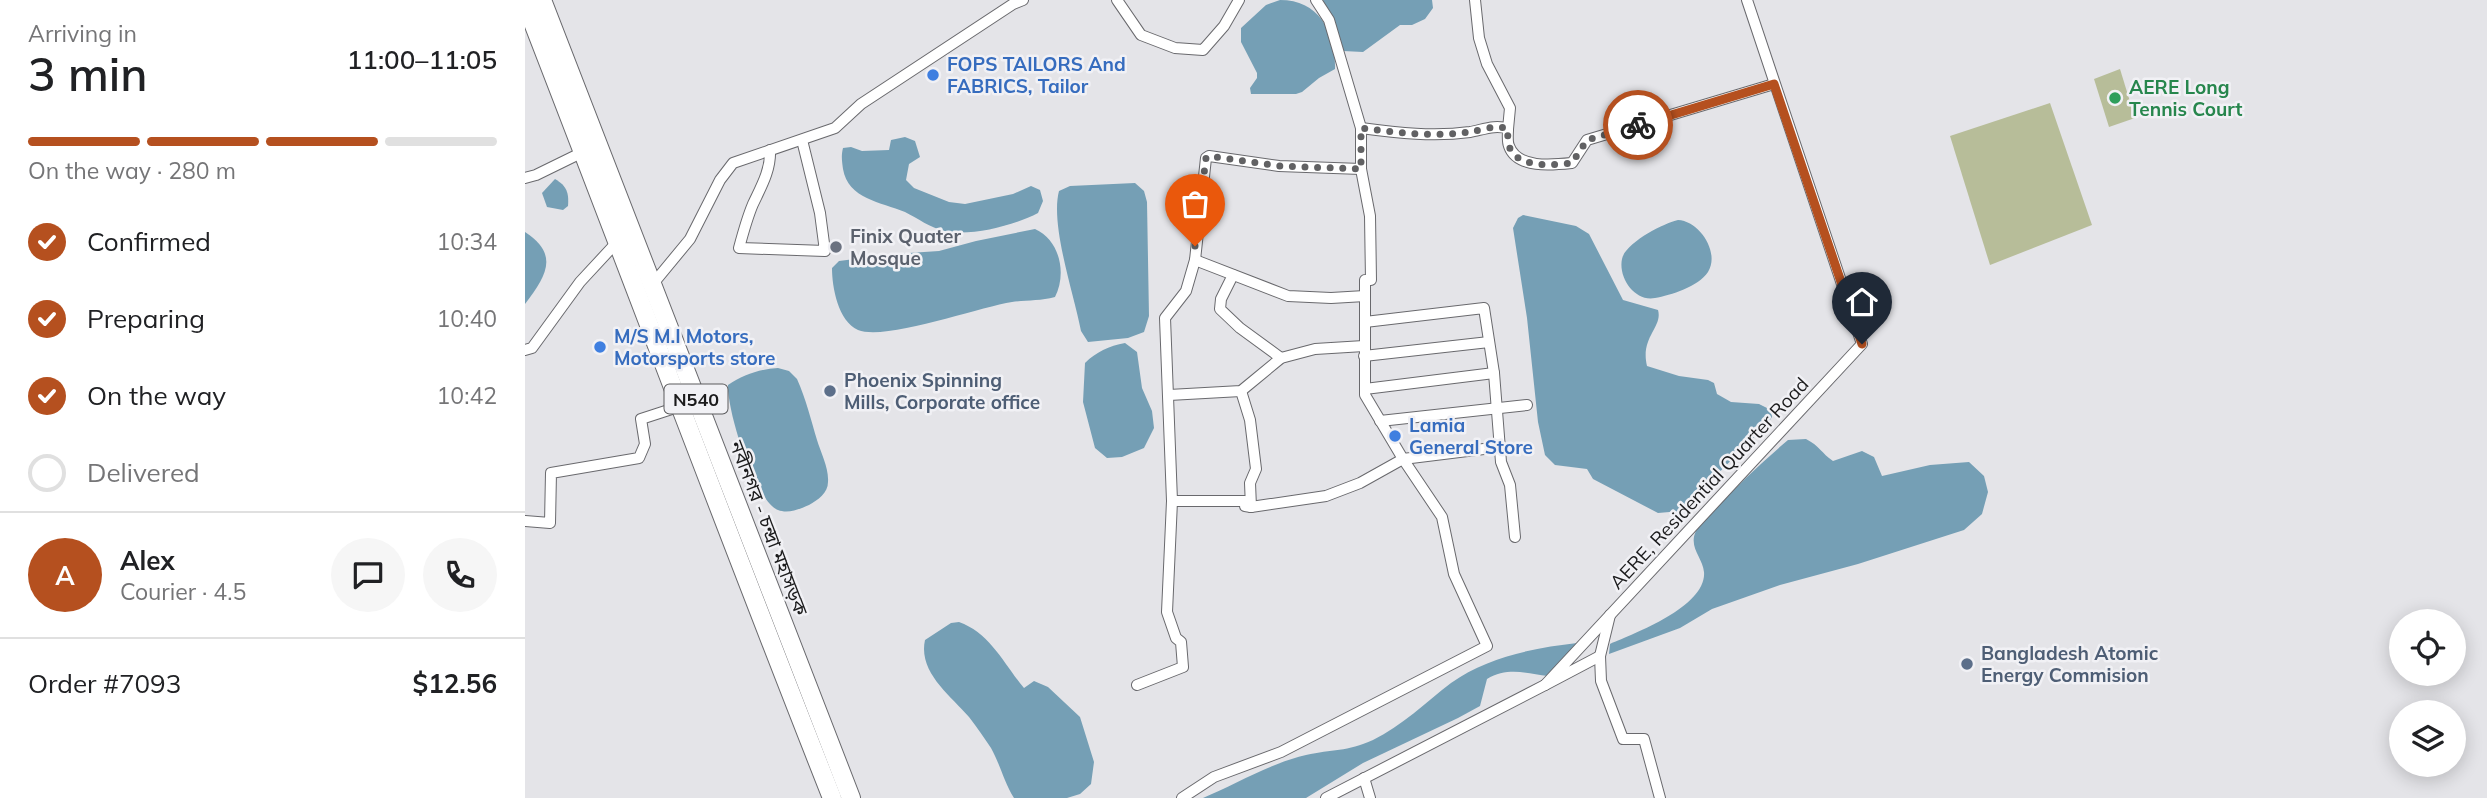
<!DOCTYPE html>
<meta charset="utf-8">
<style>
:root{--surface:#fff;--page:#f6f6f6;--text:#202124;--muted:#757577;--line:#e0e0e0;--accent:#b5501f}
body{margin:0;font-family:Mulish,"Noto Sans Bengali",sans-serif;background:var(--page);color:var(--text);height:100vh;display:flex;flex-direction:column;font-size:26px;white-space:nowrap}
*{box-sizing:border-box;margin:0}
p{font-size:23px;color:var(--muted)}
.icon{flex:none;width:38px;height:38px;fill:none;stroke:currentColor;stroke-width:2;stroke-linecap:round;stroke-linejoin:round}
.map{position:relative;flex:1;overflow:hidden}
.drawer{display:flex;flex-direction:column;background:var(--surface);width:525px}
.drawer>*{flex:none}
.tools{position:absolute;left:1864px;top:609px;display:grid;gap:14px}
.tools a{display:grid;place-items:center;width:77px;height:77px;border-radius:50%;background:var(--surface);box-shadow:0 4px 18px #0003;font-size:35px}
.pin{position:absolute;display:grid;place-items:center;width:60px;height:60px;color:#fff;margin:-72px -30px;border-radius:50% 50% 50% 0;rotate:-45deg;box-shadow:0 0 7px #0007}
.pin .icon{rotate:45deg}
.courier{position:absolute;display:grid;place-items:center;width:70px;height:70px;margin:-35px;border:5px solid #b5501f;border-radius:50%;background:#fff;color:#222;box-shadow:0 2px 9px #0007}
.headline em{font-style:normal;font-weight:600}
.headline div{display:flex;flex-direction:column-reverse}
.headline{display:flex;align-items:center;justify-content:space-between;height:119px;padding:0 28px}
h1{font-size:46px;font-weight:600;line-height:52px}
.bar{display:grid;grid-template-columns:repeat(4,1fr);gap:10px 7px;align-content:center;height:84px;padding:0 28px}
.bar i{height:9px;border-radius:5px;background:var(--line)}
.bar .selected{background:var(--accent)}
.bar p{grid-column:span 4}
.line{display:flex;align-items:center;gap:18px;padding:0 28px;border-top:2px solid var(--line)}
.line div{flex:1}
.round{display:grid;place-items:center;flex:none;width:74px;height:74px;border-radius:37px;background:var(--page)}
ol{padding:0 28px;list-style:none}
li{display:flex;align-items:center;gap:21px;height:77px}
li p{margin-inline-start:auto}
li .icon{padding:7px;border-radius:50%;background:var(--accent);color:#fff;stroke-width:4}
li:last-child{color:var(--muted)}
li i{width:38px;height:38px;border:4px solid var(--line);border-radius:50%}
main{display:flex;flex:1;min-height:0}
.map>svg:first-child{display:block}
</style>
<main>
<section class="drawer">
<div class="headline"><div><h1>3 min</h1><p>Arriving in</p></div><em>11:00–11:05</em></div>
<div class="bar"><i class="selected"></i><i class="selected"></i><i class="selected"></i><i></i><p>On the way · 280 m</p></div>
<ol>
<li><svg class="icon" aria-label="check" viewBox="0 0 24 24"><path d="M5 12l5 5 9-10"/></svg>Confirmed<p>10:34</p></li>
<li><svg class="icon" aria-label="check" viewBox="0 0 24 24"><path d="M5 12l5 5 9-10"/></svg>Preparing<p>10:40</p></li>
<li><svg class="icon" aria-label="check" viewBox="0 0 24 24"><path d="M5 12l5 5 9-10"/></svg>On the way<p>10:42</p></li>
<li><i></i>Delivered</li>
</ol>
<div class="line" style="height:126px"><b class="round" style="background:var(--accent);color:#fff">A</b><div><b>Alex</b><p>Courier · 4.5</p></div><a class="round"><svg class="icon" aria-label="chat" viewBox="0 0 24 24"><path d="M4 5h16v11H9l-5 4z"/></svg></a><a class="round"><svg class="icon" aria-label="phone" viewBox="0 0 24 24"><path d="M5 4h4l2 5-3 2q2 4 5 5l2-3 5 2v4C11 20 4 13 5 4z"/></svg></a></div>
<div class="line" style="height:91px"><div>Order #7093</div><b>$12.56</b></div>
</section>
<div class="map">
<svg width="1962" height="798" viewBox="0 0 1962 798">
<rect width="100%" height="100%" fill="#e4e4e8"/>
<g fill="#b7bd99">
<path d="M1595 69 1610 118 1584 127 1569 79Z"/>
<path d="M1525 103 1567 225 1465 265 1425 136Z"/>
</g>
<g fill="#759fb5">
<path d="M755 0C794 0 811 32 810 69L794 78 777 92 771 94H726L725 88 732 78V73L716 42V28L741 5Z"/>
<path d="M798 0H907L908 8 900 19 887 25H875L838 52 818 51Z"/>
<path d="M380 137 390 141 395 157 384 164 381 180 389 188 424 202 440 204 488 194 506 186 515 190 518 201 513 213C490 225 446 237 419 231 406 228 392 218 380 212 356 202 323 199 318 169 317 161 316 156 318 148L326 147 337 151 364 150 366 140Z"/>
<path d="M30 179C42 186 44 193 43 206L38 210 22 207 17 193Z"/>
<path d="M610 183 619 191 622 202 624 316 619 332 603 338 563 342 556 331C549 294 525 225 534 191L545 186Z"/>
<path d="M998 215 1051 226 1064 234 1098 300 1133 310C1138 327 1115 337 1122 366L1154 376 1183 380 1189 383 1192 394 1206 402 1234 404 1246 410 1247 417 1243 423 1156 511 1133 513 1068 479 1062 469 1030 465 1020 455 1013 422 1002 318 988 228 993 218Z"/>
<path d="M1153 220C1175 221 1195 253 1183 272 1173 287 1146 295 1130 298 1110 302 1093 278 1097 259 1100 243 1139 223 1153 220Z"/>
<path d="M510 229C535 240 542 274 530 297 515 301 502 300 487 302 454 307 361 341 333 330 313 321 307 287 307 268L314 261 369 254 414 251 451 241Z"/>
<path d="M0 232C35 255 21 276 0 304Z"/>
<path d="M600 343 612 352 617 388 627 411 629 428 619 448 597 457 582 458 570 448 558 402 560 363C571 352 584 346 600 343Z"/>
<path d="M253 368 264 371 272 379C281 399 286 420 292 440 296 453 304 468 303 482 303 493 293 500 284 505 275 509 263 514 253 510 229 500 202 410 203 385 218 375 234 369 253 368Z"/>
<path d="M1281 439C1295 446 1296 453 1308 461L1337 451 1349 457 1357 476 1405 465 1444 462 1459 476 1463 492 1457 514 1439 530 1333 564 1255 585 1187 609 1155 628 1084 654 1085 644C1111 633 1182 606 1179 572 1178 558 1163 547 1171 531 1174 525 1181 520 1185 515 1209 488 1236 463 1263 440Z"/>
<path d="M434 622C465 633 479 664 499 688L509 681 523 687 555 717 569 762 566 784 555 794 542 798H489C479 782 475 764 466 748 459 738 452 727 444 717 425 695 393 672 400 640L426 623Z"/>
<path d="M1052 643 1023 676C1001 673 982 667 962 679L955 706 933 718 838 763 781 798H678C711 784 746 763 781 755 807 749 822 752 848 740 877 726 901 702 926 683 962 657 1009 648 1052 643Z"/>
</g>
<g fill="none" stroke-linecap="round" stroke-linejoin="round">
<defs>
<g id="street">
<path d="M592 0 616 35 650 48 678 50 699 26 714 0"/>
<path d="M950 0 954 38 962 64 985 108 983 129"/>
<path d="M836 128C873 133 909 137 945 132 957 130 971 124 983 129 983 134 982 142 984 146 992 169 1028 165 1047 163L1062 140 1249 84"/>
<path d="M245 150C246 170 236 187 228 204 222 218 218 233 214 248L300 251 295 213 277 140"/>
<path d="M0 178 11 175 58 152"/>
<path d="M670 260 763 296 806 298 840 296"/>
<path d="M708 275 696 299 695 309 715 328 756 358"/>
<path d="M127 285 165 239 195 180 208 163 310 128 336 104 488 4 498 0"/>
<path d="M840 322 959 308 969 373 976 462 985 485 990 537"/>
<path d="M0 350 7 348 55 282 93 241"/>
<path d="M839 356 964 342"/>
<path d="M840 389 969 373"/>
<path d="M716 391 725 420 731 469 725 483 726 507"/>
<path d="M644 395 716 391 756 358 790 349 839 346"/>
<path d="M855 421 1002 405"/>
<path d="M647 501H720V506L726 507 801 496 835 483 878 459 975 447"/>
<path d="M0 521 25 523 26 473 114 458 120 444 116 419 156 406"/>
<path d="M1085 615 1075 656 1076 681 1098 739H1119L1135 798"/>
<path d="M1075 656 1020 685 1337 344 1222 0"/>
<path d="M612 685 658 667 656 642 651 638 642 612 647 501 640 318 661 291 670 260 681 158 684 156 754 166 836 169"/>
<path d="M839 778 845 798"/>
<path d="M657 798 689 777 756 752 962 646 929 574 917 517 878 459 840 395V280H846L845 216 836 169V128L804 20 791 0"/>
<path d="M801 798 1020 685"/>
</g>
<g id="highway">
<path d="M17 0 326 798"/>
<path d="M0 2C103 267 202 533 307 798"/>
</g>
</defs>
<use href="#street" stroke="#69696d" stroke-width="12"/>
<use href="#highway" stroke="#69696d" stroke-width="20"/>
<use href="#street" stroke="#fff" stroke-width="10"/>
<use href="#highway" stroke="#fff" stroke-width="18"/>
</g>
<g fill="none" stroke-linecap="round" stroke-linejoin="round">
<path stroke="#616163" stroke-width="7" stroke-dasharray="0 12.6" d="M670 246 681 158 684 156 754 166 836 169V128C873 133 909 137 945 132 957 130 971 124 983 129 983 134 982 142 984 146 992 169 1028 165 1047 163L1062 140 1113 125"/>
<path stroke="#b5501f" stroke-width="9" d="M1113 125 1249 84 1337 344"/>
</g>
<g fill="#3f7fe0" stroke="#f1f1f5" stroke-width="2.5">
<circle cx="408" cy="75" r="7"/>
<circle cx="75" cy="347" r="7"/>
<circle cx="870" cy="436" r="7"/>
</g>
<circle fill="#2e9e5b" stroke="#f1f1f5" stroke-width="2.5" cx="1590" cy="98" r="7"/>
<circle fill="#6b7280" stroke="#f1f1f5" stroke-width="2.5" cx="311" cy="247" r="7"/>
<g fill="#5c6f8a" stroke="#f1f1f5" stroke-width="2.5">
<circle cx="305" cy="391" r="7"/>
<circle cx="1442" cy="664" r="7"/>
</g>
<g text-anchor="middle" dominant-baseline="central" stroke-width="5" stroke-linejoin="round" paint-order="stroke">
<rect fill="#f1f1f5" stroke="#5b5b5d" stroke-width="2" x="139.5" y="384.5" width="63" height="29" rx="5"/>
<g font-size="18" font-weight="bold" fill="#1b1b1c">
<text x="171" y="399">N540</text>
</g>
<g font-size="19" font-weight="bold" fill="#366cbe" stroke="#f1f1f5" text-anchor="start">
<text x="422" y="64">FOPS TAILORS And<tspan x="422" dy="22">FABRICS, Tailor</tspan></text>
<text x="89" y="336">M/S M.I Motors,<tspan x="89" dy="22">Motorsports store</tspan></text>
<text x="884" y="425">Lamia<tspan x="884" dy="22">General Store</tspan></text>
</g>
<g font-size="19" font-weight="bold" fill="#27864d" stroke="#f1f1f5" text-anchor="start">
<text x="1604" y="87">AERE Long<tspan x="1604" dy="22">Tennis Court</tspan></text>
</g>
<g font-size="19" font-weight="bold" fill="#5b616d" stroke="#f1f1f5" text-anchor="start">
<text x="325" y="236">Finix Quater<tspan x="325" dy="22">Mosque</tspan></text>
</g>
<g font-size="19" font-weight="bold" fill="#4e5e75" stroke="#f1f1f5" text-anchor="start">
<text x="319" y="380">Phoenix Spinning<tspan x="319" dy="22">Mills, Corporate office</tspan></text>
<text x="1456" y="653">Bangladesh Atomic<tspan x="1456" dy="22">Energy Commision</tspan></text>
</g>
<g font-size="19" fill="#1b1b1c" stroke="#f1f1f5">
<text transform="translate(1184 483) rotate(-47)">AERE, Residential Quarter Road</text>
<text transform="translate(244 528) rotate(69)">নবীনগর - চন্দ্রা মহাসড়ক</text>
</g>
</g>
</svg>
<div class="tools">
<a><svg class="icon" aria-label="locate" viewBox="0 0 24 24"><circle cx="12" cy="12" r="6"/><path d="M12 2v4M12 18v4M2 12h4M18 12h4"/></svg></a>
<a><svg class="icon" aria-label="layers" viewBox="0 0 24 24"><path d="M12 4l9 5-9 5-9-5zM3 14l9 5 9-5"/></svg></a>
</div>
<div class="pin" style="left:670px;top:246px;background:#ea580c"><svg class="icon" aria-label="bag" viewBox="0 0 24 24"><path d="M5 8h14l-1 12H6zM9 8a3 3 0 0 1 6 0"/></svg></div>
<div class="pin" style="left:1337px;top:344px;background:#1f2937"><svg class="icon" aria-label="home" viewBox="0 0 24 24"><path d="M3 11l9-7 9 7M6 9v11h12V9"/></svg></div>
<div class="courier" style="left:1113px;top:125px"><svg class="icon" aria-label="bike" viewBox="0 0 24 24"><circle cx="6" cy="16" r="4"/><circle cx="18" cy="16" r="4"/><path d="M6 16l4-8h5l3 8M10 8l3 8H6M13 5h3"/></svg></div>
</div>
</main>
